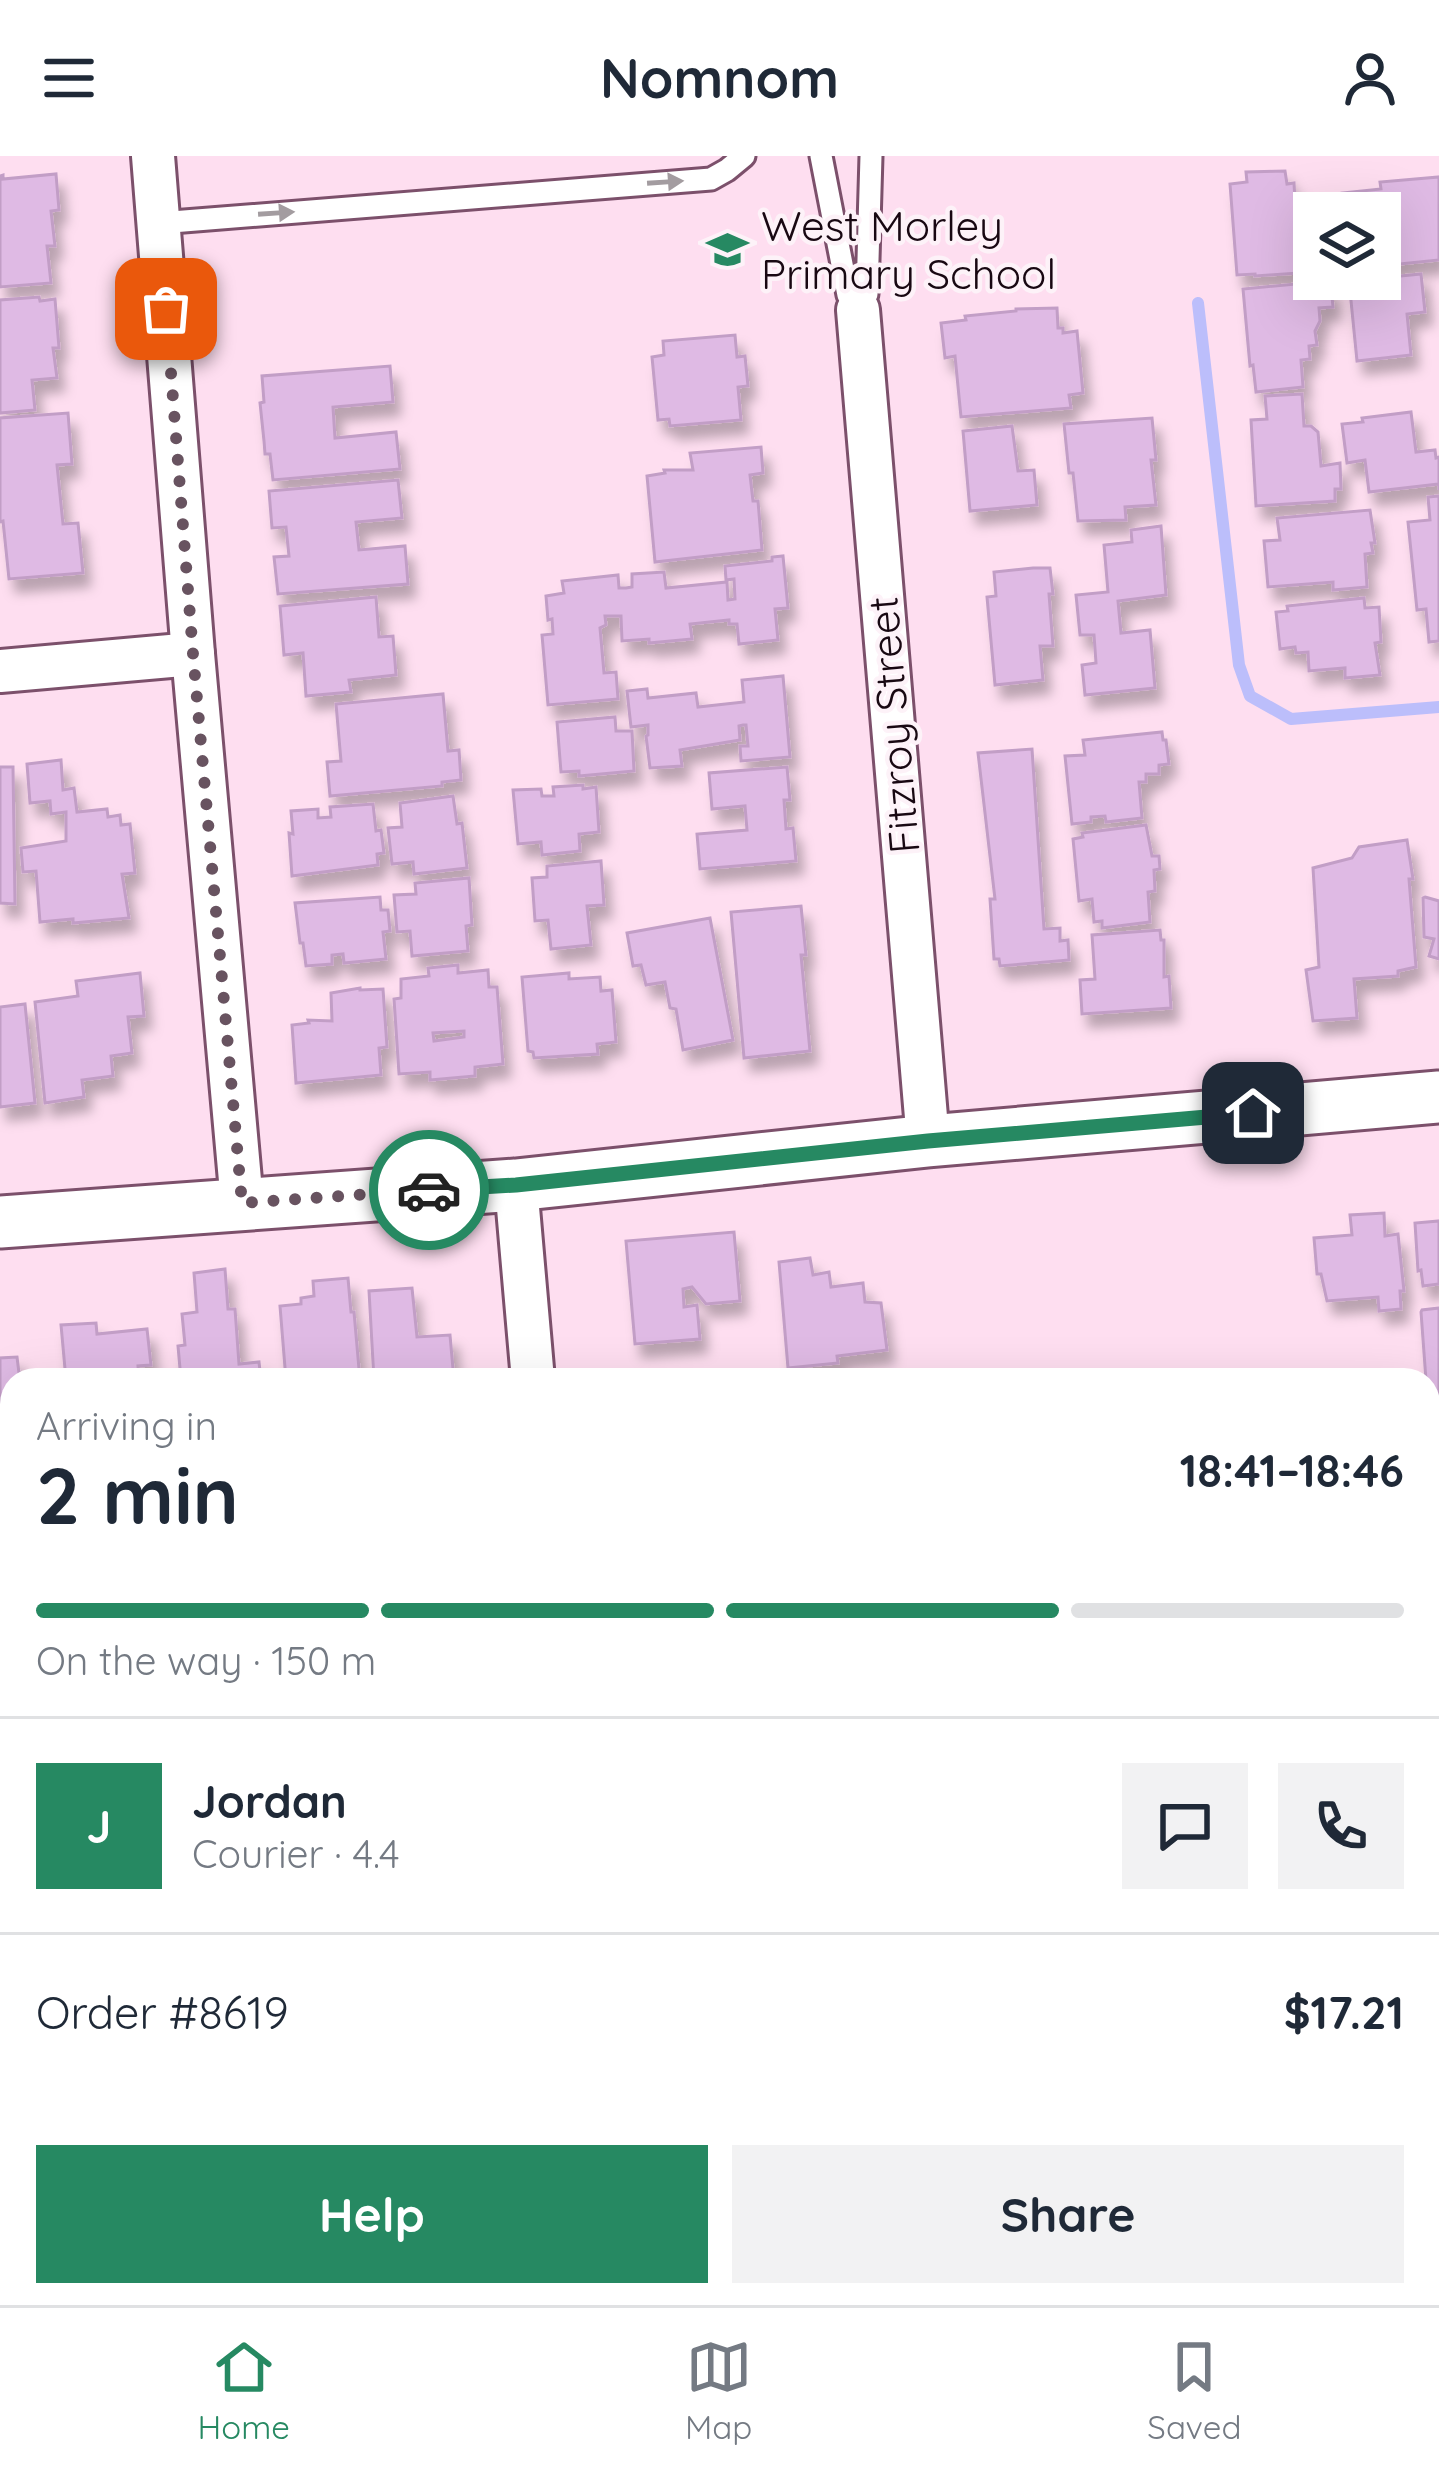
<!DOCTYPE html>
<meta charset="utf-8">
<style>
:root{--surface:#fff;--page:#f2f2f3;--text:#1f2937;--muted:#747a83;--line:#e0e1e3;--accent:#268962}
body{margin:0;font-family:Quicksand,sans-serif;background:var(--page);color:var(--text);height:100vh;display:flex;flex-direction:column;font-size:45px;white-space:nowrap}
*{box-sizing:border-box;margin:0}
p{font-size:39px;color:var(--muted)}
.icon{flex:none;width:66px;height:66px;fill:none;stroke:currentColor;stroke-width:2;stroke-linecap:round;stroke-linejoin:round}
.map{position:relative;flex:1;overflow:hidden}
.side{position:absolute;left:0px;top:1212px;width:1440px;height:939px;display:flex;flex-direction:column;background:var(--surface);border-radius:36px 36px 0 0;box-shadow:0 12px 48px #0002}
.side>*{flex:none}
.tools{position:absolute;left:1293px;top:36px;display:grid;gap:24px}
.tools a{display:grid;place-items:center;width:108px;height:108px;border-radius:0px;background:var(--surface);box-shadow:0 12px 48px #0002;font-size:60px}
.pin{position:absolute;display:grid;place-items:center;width:102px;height:102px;color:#fff;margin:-51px;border-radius:24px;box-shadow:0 6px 18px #0006}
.courier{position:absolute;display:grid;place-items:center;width:120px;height:120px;margin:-60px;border:9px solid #268962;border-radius:50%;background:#fff;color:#222;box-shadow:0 3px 15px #0007}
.head em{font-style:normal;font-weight:700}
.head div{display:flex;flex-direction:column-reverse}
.head{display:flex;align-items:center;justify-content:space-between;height:204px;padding:0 36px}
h1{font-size:78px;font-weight:700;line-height:90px}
.bar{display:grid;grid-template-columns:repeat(4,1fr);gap:18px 12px;align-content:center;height:144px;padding:0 36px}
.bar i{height:15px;border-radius:9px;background:var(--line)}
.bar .active{background:var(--accent)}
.bar p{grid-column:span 4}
.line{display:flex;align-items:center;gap:30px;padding:0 36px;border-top:3px solid var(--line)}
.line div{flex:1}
.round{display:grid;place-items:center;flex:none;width:126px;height:126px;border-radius:0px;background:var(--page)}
.action{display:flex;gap:24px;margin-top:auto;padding:24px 36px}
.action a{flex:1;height:138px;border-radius:0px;background:var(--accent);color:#fff;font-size:48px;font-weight:700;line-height:138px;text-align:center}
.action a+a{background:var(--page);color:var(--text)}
header{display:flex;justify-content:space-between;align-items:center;height:156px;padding:0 36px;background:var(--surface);font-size:54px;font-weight:700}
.tabs{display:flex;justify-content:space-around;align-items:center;height:168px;border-top:3px solid var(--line);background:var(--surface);font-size:33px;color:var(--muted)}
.tabs a{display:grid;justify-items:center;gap:6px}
.tabs .active{color:var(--accent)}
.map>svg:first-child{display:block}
</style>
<header><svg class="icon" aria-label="menu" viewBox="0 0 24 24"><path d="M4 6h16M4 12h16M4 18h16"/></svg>Nomnom<svg class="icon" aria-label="person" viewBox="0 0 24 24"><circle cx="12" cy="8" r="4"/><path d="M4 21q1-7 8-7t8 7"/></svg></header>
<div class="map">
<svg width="1439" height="2149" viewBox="0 0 1439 2149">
<defs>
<filter id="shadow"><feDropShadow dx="7" dy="13" stdDeviation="6" flood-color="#0004"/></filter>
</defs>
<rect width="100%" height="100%" fill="#fedef0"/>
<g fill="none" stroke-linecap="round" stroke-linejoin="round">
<path stroke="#bcbefb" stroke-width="12" d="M1198 147 1239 509 1250 540 1291 563 1439 551"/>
</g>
<g fill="#dfbae4" stroke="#c29ec6" stroke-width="3" fill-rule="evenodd" filter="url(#shadow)">
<path d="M1285 15 1287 28 1294 27 1295 45 1327 42 1328 57H1314V116L1255 120V118L1237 119 1230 28 1247 26 1246 16Z"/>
<path d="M56 18 59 54 51 55 55 90H47L51 127 0 131V20L3 19V23Z"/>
<path d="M1439 21V104L1380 110V57H1344L1342 37 1381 33 1380 26Z"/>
<path d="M1421 118 1425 156 1407 158 1411 199 1357 205 1349 125Z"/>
<path d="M1316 126 1317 131 1331 130 1333 151 1319 152 1320 165 1315 175 1317 189 1309 190 1310 203 1301 204 1303 231 1256 236 1253 209 1250 210 1243 133Z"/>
<path d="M39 141 40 145 55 143 59 192H53L57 222 32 224 35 254 0 257V144Z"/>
<path d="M1057 152 1058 172H1063V177L1077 175 1083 237 1069 239 1071 252 961 261 955 200 945 202 941 167 966 164 965 160 1016 155V153Z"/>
<path d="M735 179 737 201 745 200 748 230 738 231 741 264 670 270 669 263 658 264 652 201 664 199 663 185Z"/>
<path d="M390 210 393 246 333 251 335 282 396 276 400 313 273 324 270 298H265L264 285 260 247 264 246 262 220Z"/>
<path d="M1302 238 1304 270H1311L1318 276 1321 310 1340 307 1341 333H1335V345L1256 350 1251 264 1267 263 1265 240Z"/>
<path d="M1411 256 1416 296 1435 294 1436 302 1439 301V334V328L1369 336 1365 304 1347 307 1342 268 1363 266 1362 262Z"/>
<path d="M68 257 72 308 57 309 63 368 78 367 83 417 9 423 3 365 0 366V262Z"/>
<path d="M1152 262 1156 304H1151L1156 349 1125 351 1126 364 1078 365 1073 317H1069L1064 268Z"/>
<path d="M1012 270 1018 315 1034 314 1037 349 970 355 963 275Z"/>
<path d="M761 291 763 317 750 319 753 345H758L762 394 655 406 647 320 665 317 664 314H693L690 297Z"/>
<path d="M398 324 402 362 356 366 359 394 405 390 408 428 278 438 274 401 289 400 286 371 272 372 269 335Z"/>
<path d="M1439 340V485L1429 486 1426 453 1417 454 1408 366 1430 364 1428 341Z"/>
<path d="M1370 354 1375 387H1371L1373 397 1365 398 1367 431 1333 434V426L1268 431 1264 385 1280 384 1277 362Z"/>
<path d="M1161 370 1166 439 1118 445 1121 477 1150 474 1155 532 1085 539 1082 509 1096 507 1094 479H1080L1076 439 1108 436 1104 389 1132 386 1131 374Z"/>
<path d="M783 400 788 452 775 453 778 484 739 488 737 468H729V464L690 468 692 483 649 487V483L622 485 621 460H605L606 469 600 472 604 517 616 516 618 543 548 549 542 479 553 478 552 463 548 464 546 440 564 437 562 425 618 419 619 432H626L632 431V418L664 416 666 432 727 426 728 444 735 443 734 423 726 424 725 410 772 405V401Z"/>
<path d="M1033 412H1050L1053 438H1049L1053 490H1040L1043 524 995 529 987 441 996 440 994 416Z"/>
<path d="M376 441 379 481 393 480 396 519 349 524 351 536 306 540 303 497 284 499 280 450Z"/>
<path d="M1364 442 1365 452 1379 451 1381 486 1375 487 1380 519 1345 522V512L1309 515 1308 496 1296 497 1295 491 1280 493 1276 456 1288 455 1287 450Z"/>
<path d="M783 520 790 601 741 605 740 590H748L746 569H743L739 570 740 584 680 594 682 610 650 612 646 580 648 579V569L631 571 627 535 647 533 648 542 696 537 698 551 744 546 742 524Z"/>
<path d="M443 538 448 595 459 594 461 624 442 626V630L330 640 327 606 341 605 336 548Z"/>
<path d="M615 561 616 575H632L634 615 579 620V615L561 616 557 566Z"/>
<path d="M1162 576 1163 584H1166L1169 608 1159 609V618H1146V626H1139L1142 662 1106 666 1105 660 1091 661V666L1072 668 1065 600 1085 599 1083 584Z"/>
<path d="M1032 593 1044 773 1060 772V785L1068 784 1069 804 1000 810 999 803H994L990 743H995L978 597Z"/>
<path d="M61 604 63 634 74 632 77 656 107 653 108 661 120 659 121 669 130 668 135 717 122 718 129 762 73 767V763L40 766 36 715 23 716 21 692 66 685V656L51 658 50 645 30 647 27 608Z"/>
<path d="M0 611H13L15 748 0 747Z"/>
<path d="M787 611 790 644H784L786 673 793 672 796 705 700 713 697 678 747 674 745 650 712 653 709 617Z"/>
<path d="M583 629V633L596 631 599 676 579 678 580 695 542 699 541 686 518 688 513 634 541 633 542 640H554L553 631Z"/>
<path d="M453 640 457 668 462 667 467 712 414 718 413 706 392 708 388 672 402 671 400 647Z"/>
<path d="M373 648 376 675 381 674 384 697 377 698 378 709 292 720 289 677 293 678 291 655 318 653V662L331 661 330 651Z"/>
<path d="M1146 669 1152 700H1159L1160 713 1154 714 1155 735 1148 736 1150 766 1102 772V765L1094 766 1092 743 1079 745 1073 683 1083 681 1082 677Z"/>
<path d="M1407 684 1413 723H1409L1416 811 1398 815V820L1354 823 1357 862 1313 865 1306 814 1319 811 1313 712 1352 702 1359 691Z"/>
<path d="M601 705 604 749 587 750 591 789 551 793 548 764 535 765 532 722 547 721V710Z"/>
<path d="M469 722 472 769 466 770 468 795 412 800 410 775 397 776 394 739 416 738 415 727Z"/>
<path d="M380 741 381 754H388L390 775 383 776 386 803 344 807 343 798 332 799V808L306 810 303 787H300L295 747Z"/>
<path d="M1425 741 1439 745V803L1429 800 1434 783 1424 781 1423 742Z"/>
<path d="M801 750 806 799H801L810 895 744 902 731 756Z"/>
<path d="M710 762 733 884 683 894 676 853 670 852 665 826 646 829 641 809 633 810 627 777Z"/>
<path d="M1160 774 1161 784H1164V821L1169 820 1171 852 1082 858 1080 824 1095 823 1092 779Z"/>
<path d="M458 809V817L488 814 489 831H497L503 908 475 911V920L430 924V916L399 918 394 843 401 842V823L429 820 428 812ZM464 875V881L434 885 433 877Z"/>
<path d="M140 817 144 860 128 861 132 897 111 900 113 920 82 924 84 941 45 947 35 846 78 840 76 825Z"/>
<path d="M569 817V823L600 821 601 835 612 834 616 886 597 888 598 898 534 902 533 896 528 895 522 821Z"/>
<path d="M360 832V834L383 833 387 891 379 892 381 919 296 927 292 869 309 867 308 864 332 865 331 837Z"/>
<path d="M25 848 35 947 0 951V851Z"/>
<path d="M1384 1057 1385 1080 1398 1078 1404 1135H1400L1401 1153 1379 1155 1378 1141 1327 1145 1321 1118H1317L1314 1082 1352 1079 1350 1059Z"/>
<path d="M1439 1065V1128L1423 1130 1421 1114 1418 1115 1415 1067Z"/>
<path d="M734 1076 740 1145 706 1148 692 1131 683 1133 684 1151 697 1149 700 1183 635 1188 626 1085Z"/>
<path d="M810 1102 813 1119 829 1116 831 1131 863 1127 865 1146 881 1147 887 1194 837 1200 838 1207 788 1212 779 1106Z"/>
<path d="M225 1113 228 1153H235L239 1208 259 1206 261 1224H181L178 1190 185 1189 182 1158 197 1156 194 1117Z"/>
<path d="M348 1122 351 1156H354L360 1224H286L280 1150 301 1148V1142L314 1140 313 1125Z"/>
<path d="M412 1132 417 1181 450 1179 454 1224H374L369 1135Z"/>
<path d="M1439 1152V1265L1429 1266 1428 1224H1426L1421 1156 1422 1154Z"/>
<path d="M96 1167 97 1178 147 1173 151 1209 138 1210 139 1224H66L61 1169Z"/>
<path d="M17 1201 19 1217 33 1216 34 1224H12V1262L0 1264V1202Z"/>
<path d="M9 1296V1304H12V1388L0 1389V1297Z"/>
<path d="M6 1399 8 1410 12 1409V1508L0 1509V1400Z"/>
<path d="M12 1513V1645L0 1647V1566H4L0 1544V1514Z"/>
<path d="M1428 1698 1431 1714H1436L1439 1736V1805L1428 1806Z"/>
<path d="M1428 1821H1433L1439 1870V1923L1428 1924Z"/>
<path d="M1 1830 6 1891H2L3 1906H0Z"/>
<path d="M6 2092 7 2100H12V2139H27L29 2149H0V2093Z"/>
<path d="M298 2139H331L332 2149H299Z"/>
<path d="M385 2139H531V2143H535L536 2149H386Z"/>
<path d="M867 2139 962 2141 963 2149H868Z"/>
<path d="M971 2139H1065L1066 2149H971Z"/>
<path d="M1076 2139H1160L1161 2149H1077Z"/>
<path d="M1381 2139H1413L1408 2145 1390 2147Z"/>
</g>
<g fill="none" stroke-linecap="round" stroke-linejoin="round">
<defs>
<g id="service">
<path d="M821 0 848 139 858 154 867 138 871 0"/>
<path d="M159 67 711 23 727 14 744 0"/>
</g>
<g id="minor">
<path d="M153 0 193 498 242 1047"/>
<path d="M858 154 928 985"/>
<path d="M0 515 193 498"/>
<path d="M516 1029 533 1224"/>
<path d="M1428 1595 1439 1594"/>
<path d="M0 1721 12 1720"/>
<path d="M608 2139 609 2149"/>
</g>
<path id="tertiary" d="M0 1066 516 1029 928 985 1439 941"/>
</defs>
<use href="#service" stroke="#7c506b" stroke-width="27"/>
<use href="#minor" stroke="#7c506b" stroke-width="48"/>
<use href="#tertiary" stroke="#7c506b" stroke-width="57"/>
<use href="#service" stroke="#fff" stroke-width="21"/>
<use href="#minor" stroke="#fff" stroke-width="42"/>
<use href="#tertiary" stroke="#fff" stroke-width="51"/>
</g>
<defs><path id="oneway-solid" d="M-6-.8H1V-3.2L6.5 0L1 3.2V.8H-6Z" transform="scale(3)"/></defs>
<g fill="#a39ca0">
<use href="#oneway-solid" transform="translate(665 26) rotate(-4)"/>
<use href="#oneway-solid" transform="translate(276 57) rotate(-4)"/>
</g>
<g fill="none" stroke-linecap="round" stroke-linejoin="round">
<path stroke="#685360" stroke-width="12" stroke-dasharray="0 21.6" d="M166 153 193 498 242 1047 429 1034"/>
<path stroke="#268962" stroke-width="15" d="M429 1034 516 1029 928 985 1253 957"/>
</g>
<defs>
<symbol id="school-bare" viewBox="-9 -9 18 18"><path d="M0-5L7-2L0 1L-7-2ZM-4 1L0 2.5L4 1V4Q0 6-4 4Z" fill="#268962" stroke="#fdf2f8" stroke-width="2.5" paint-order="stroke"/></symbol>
</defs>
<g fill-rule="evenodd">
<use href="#school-bare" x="698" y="64" width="59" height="59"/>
</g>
<g text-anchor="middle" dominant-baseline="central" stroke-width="9" stroke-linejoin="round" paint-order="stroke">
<g font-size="42" fill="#180812" stroke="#fdf2f8" text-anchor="start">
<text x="761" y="69">West Morley<tspan x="761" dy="48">Primary School</tspan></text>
</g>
<g font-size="42" fill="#180812" stroke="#fdf2f8">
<text transform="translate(893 569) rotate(-95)">Fitzroy Street</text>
</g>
</g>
</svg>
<div class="tools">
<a><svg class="icon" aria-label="layers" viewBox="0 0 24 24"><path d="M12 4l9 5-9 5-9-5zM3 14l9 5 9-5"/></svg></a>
</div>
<div class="pin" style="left:166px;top:153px;background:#ea580c"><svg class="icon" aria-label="bag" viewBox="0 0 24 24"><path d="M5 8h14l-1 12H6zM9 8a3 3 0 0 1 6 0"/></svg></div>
<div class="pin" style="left:1253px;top:957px;background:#1f2937"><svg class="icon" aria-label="home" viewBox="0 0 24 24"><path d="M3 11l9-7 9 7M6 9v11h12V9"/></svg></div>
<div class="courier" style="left:429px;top:1034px"><svg class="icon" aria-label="car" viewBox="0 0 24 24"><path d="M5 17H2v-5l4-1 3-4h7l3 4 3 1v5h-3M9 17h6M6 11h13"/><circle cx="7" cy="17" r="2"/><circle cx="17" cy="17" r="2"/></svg></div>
<section class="side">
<div class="head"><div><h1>2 min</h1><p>Arriving in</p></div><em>18:41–18:46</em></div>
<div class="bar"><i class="active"></i><i class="active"></i><i class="active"></i><i></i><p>On the way · 150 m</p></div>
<div class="line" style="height:216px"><b class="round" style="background:var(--accent);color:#fff">J</b><div><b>Jordan</b><p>Courier · 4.4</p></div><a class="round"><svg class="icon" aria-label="chat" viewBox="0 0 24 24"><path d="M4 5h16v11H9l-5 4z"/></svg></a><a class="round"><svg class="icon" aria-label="phone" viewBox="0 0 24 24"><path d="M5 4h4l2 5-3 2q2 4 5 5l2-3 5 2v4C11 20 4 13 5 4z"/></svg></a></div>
<div class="line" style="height:156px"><div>Order #8619</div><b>$17.21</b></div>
<div class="action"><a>Help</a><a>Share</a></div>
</section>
</div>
<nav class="tabs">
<a class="active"><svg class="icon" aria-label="home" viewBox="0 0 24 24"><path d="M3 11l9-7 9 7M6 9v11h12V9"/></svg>Home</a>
<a><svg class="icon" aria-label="map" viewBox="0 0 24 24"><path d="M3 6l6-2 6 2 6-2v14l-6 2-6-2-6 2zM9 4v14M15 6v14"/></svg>Map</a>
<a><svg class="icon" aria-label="saved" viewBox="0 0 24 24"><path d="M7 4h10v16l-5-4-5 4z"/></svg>Saved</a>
</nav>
